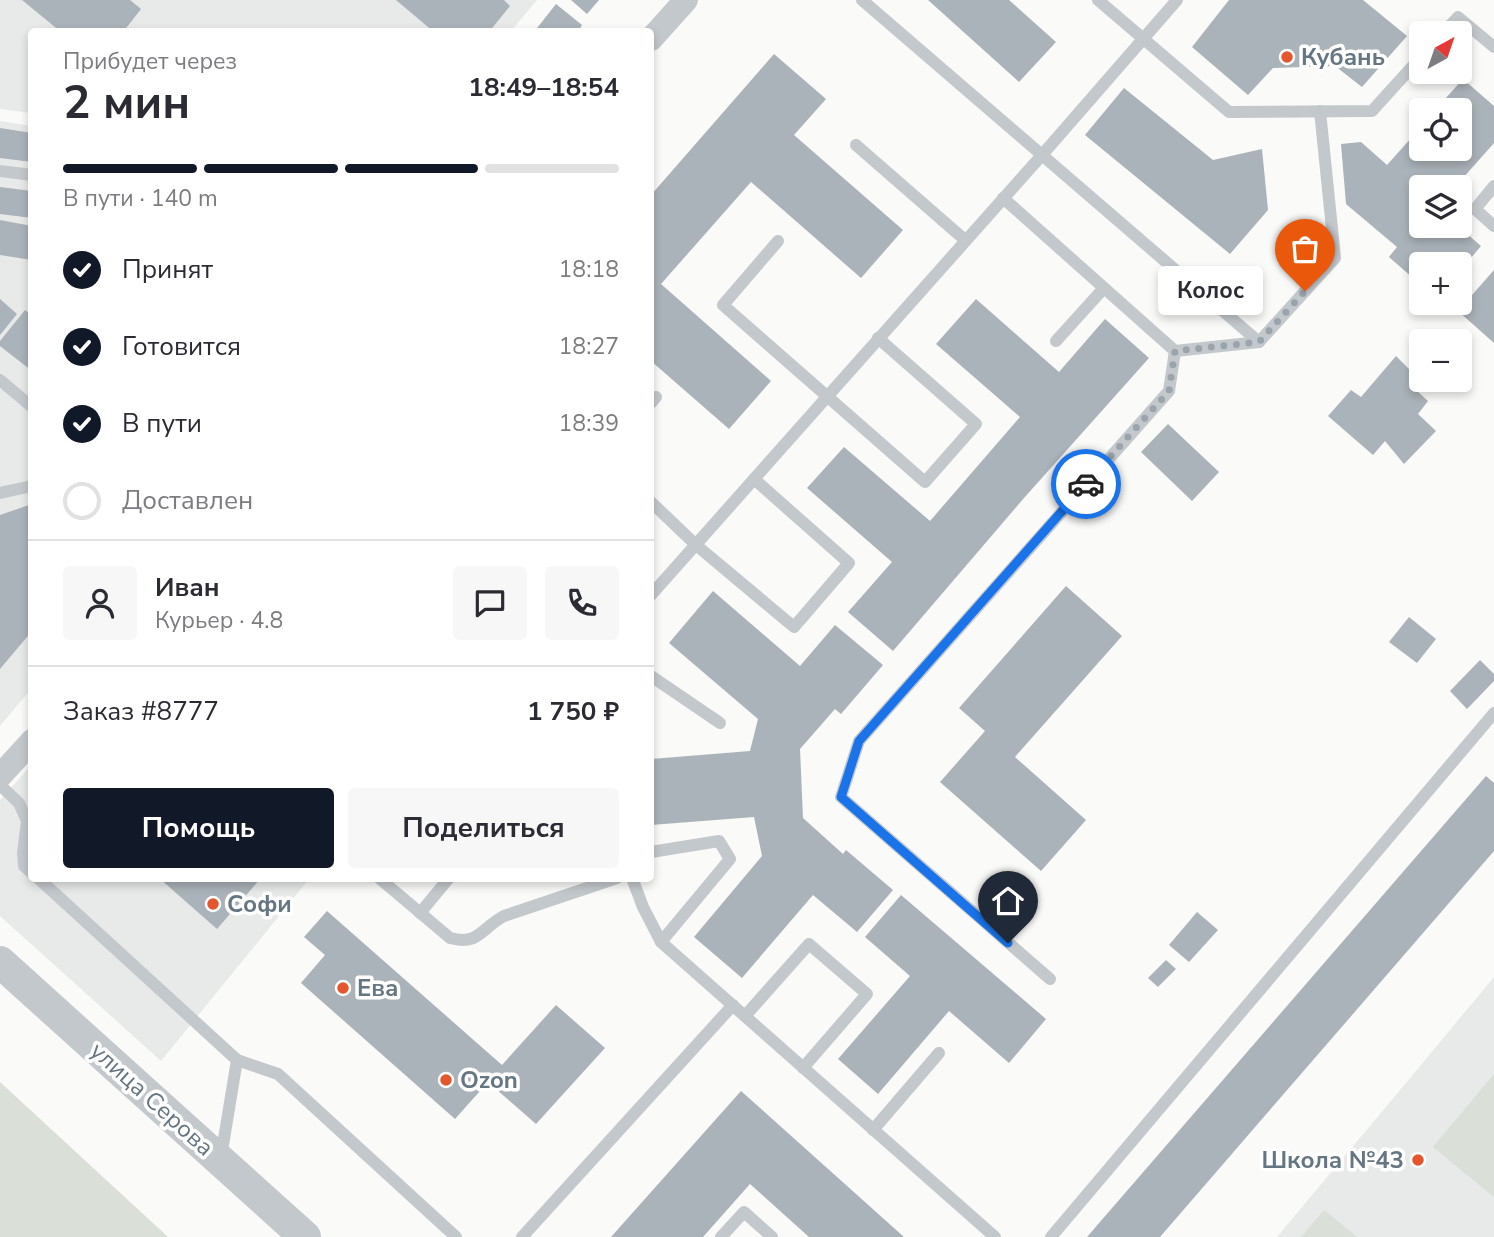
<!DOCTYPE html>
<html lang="ru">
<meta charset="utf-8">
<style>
:root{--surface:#fff;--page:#f7f7f7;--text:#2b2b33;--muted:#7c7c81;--line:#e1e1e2;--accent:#111827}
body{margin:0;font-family:"Nunito Sans",sans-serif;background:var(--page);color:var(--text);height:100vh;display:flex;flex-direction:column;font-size:26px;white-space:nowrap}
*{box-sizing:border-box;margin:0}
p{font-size:23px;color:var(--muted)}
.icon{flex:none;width:38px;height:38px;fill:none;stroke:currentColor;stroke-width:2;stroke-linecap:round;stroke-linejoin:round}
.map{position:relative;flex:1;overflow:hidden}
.drawer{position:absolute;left:28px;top:28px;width:626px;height:854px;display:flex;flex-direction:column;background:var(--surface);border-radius:7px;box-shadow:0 4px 10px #0003}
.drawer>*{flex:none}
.needle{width:46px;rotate:40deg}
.tools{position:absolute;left:1409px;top:21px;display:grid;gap:14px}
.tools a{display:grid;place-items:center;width:63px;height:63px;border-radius:7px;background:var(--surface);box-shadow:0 4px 10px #0003;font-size:35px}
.pin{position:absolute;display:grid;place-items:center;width:60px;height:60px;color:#fff;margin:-72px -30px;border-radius:50% 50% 50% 0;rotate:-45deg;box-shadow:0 0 7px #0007}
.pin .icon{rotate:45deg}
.courier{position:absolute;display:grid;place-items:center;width:70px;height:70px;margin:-35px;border:5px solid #1a73e8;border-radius:50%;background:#fff;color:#222;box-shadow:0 2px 9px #0007}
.bubble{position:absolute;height:49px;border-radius:7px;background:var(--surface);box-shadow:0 4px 10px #0003;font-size:23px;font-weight:700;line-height:49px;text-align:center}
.head em{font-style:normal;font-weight:700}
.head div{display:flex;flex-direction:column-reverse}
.head{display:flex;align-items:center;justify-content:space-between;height:119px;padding:0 35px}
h1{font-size:46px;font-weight:700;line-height:52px}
.bar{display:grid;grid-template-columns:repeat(4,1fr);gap:10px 7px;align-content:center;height:84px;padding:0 35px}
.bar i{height:9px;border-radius:5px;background:var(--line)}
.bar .on{background:var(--accent)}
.bar p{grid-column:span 4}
.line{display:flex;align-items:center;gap:18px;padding:0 35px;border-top:2px solid var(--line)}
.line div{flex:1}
.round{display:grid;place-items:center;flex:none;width:74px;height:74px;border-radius:7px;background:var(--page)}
ol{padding:0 35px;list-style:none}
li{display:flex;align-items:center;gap:21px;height:77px}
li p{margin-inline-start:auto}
li .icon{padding:7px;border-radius:50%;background:var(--accent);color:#fff;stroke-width:4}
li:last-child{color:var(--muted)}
li i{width:38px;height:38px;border:4px solid var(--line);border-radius:50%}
.button{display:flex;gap:14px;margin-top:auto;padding:14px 35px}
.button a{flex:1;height:80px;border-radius:7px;background:var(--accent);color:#fff;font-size:28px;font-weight:700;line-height:80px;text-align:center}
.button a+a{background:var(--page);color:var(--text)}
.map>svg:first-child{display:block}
</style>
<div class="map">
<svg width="1494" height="1237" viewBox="0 0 1494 1237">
<rect width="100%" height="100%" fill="#fafaf8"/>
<g fill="#e8e9e9">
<path d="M0 0H537L511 31 32 32 31 113 0 109Z"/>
<path d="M0 121 32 126 31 689 0 726Z"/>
<path d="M31 765 32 878 309 879 161 1061 0 916V800Z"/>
<path d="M1494 977V1237H1277L1406 1083Z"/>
</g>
<g fill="#dadfd7">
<path d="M1494 1074V1197L1433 1147Z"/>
<path d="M0 1082 168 1237H0Z"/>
<path d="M1324 1210 1357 1237H1301Z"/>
</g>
<g fill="#aab3b9">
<path d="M22 0H130L141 9 123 32H61Z"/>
<path d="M396 0H504L510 6 489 32H434Z"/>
<path d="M571 0H599L587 14Z"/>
<path d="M928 0H1009L1056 42 1019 82Z"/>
<path d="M1229 0H1363L1407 36 1362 87 1335 66 1273 68 1248 95 1192 47Z"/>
<path d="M556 4 582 25 578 32H534Z"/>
<path d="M774 54 826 99 794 135 903 230 861 278 751 182 661 284 771 381 729 429 651 361V195Z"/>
<path d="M1463 79 1494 106V143L1455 187H1421V226H1458L1481 246 1460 271V264H1421V285L1389 257 1397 247 1346 204 1341 144 1361 142 1387 165 1421 127V149H1460V110H1435Z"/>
<path d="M1124 88 1213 160 1262 149 1268 210 1230 254 1085 135Z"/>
<path d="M0 128 32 133V162L0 158Z"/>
<path d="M0 187 32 191V218L0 214Z"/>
<path d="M0 220 32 226V260L0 255Z"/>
<path d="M1494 270V343L1458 311Z"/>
<path d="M0 299 17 314 0 335Z"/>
<path d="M976 299 1059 372 1105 319 1149 358 1024 498 893 651 848 612 892 562 807 488 844 447 930 521 1020 417 936 344Z"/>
<path d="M25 310 32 315V371L0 346V341Z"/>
<path d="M1396 356 1423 383 1417 391 1428 401 1418 414 1436 431 1404 464 1385 441 1373 455 1328 416 1351 390 1361 397Z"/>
<path d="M1168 424 1219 472 1192 501 1141 452Z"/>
<path d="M32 504V631L0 669V515Z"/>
<path d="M1066 586 1122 636 1015 757 1086 820 1041 871 940 782 985 731 959 708Z"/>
<path d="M713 591 800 666 835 625 883 665 841 714 835 709 800 749 803 818 843 854 846 850 893 890 857 932 813 895 742 978 694 937 762 856 754 817 651 825V759L750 751 758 719 669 643Z"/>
<path d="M1409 617 1436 639 1417 663 1389 642Z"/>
<path d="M1480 660 1494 674V681L1467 709 1450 691Z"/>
<path d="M1486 776 1494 783V851L1160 1237H1087Z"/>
<path d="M159 878H261L217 929Z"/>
<path d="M901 895 1046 1019 1009 1063 949 1011 878 1094 838 1059 910 976 865 937Z"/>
<path d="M327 911 502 1065 556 1005 605 1048 536 1124 488 1082 455 1119 301 983 325 955 304 937Z"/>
<path d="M1197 912 1218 930 1189 962 1169 945Z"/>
<path d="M1166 960 1176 969 1158 987 1148 978Z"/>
<path d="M741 1091 904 1237H809L750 1184 703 1237H611Z"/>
</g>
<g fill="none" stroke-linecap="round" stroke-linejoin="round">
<g stroke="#c3c8cc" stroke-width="12">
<path d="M862 0 1259 342 1335 258 1320 111"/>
<path d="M1098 0 1229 112 1372 111 1421 57"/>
<path d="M1443 33 1458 17 1494 47"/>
<path d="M856 145 965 240"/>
<path d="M0 171 32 175"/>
<path d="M1494 186 1475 209 1494 226"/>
<path d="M1003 198 1175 351 1259 342"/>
<path d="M778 241 723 305 925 482 976 424 878 338"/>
<path d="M1056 341 1104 288"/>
<path d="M0 380 32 407"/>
<path d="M651 403 656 397"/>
<path d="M0 493 32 486"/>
<path d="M651 502 696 545 794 627 849 563 754 479"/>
<path d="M651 595 1042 155 1177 0"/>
<path d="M651 676 720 723"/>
<path d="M0 785 19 803 27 821 23 853 24 866 32 873"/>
<path d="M651 852 719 841 730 859 661 942"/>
<path d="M38 878 237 1060 221 1157"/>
<path d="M379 878 450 938C479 946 481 928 504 916L617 878"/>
<path d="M632 878 643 907 661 942 995 1237"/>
<path d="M420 913 449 878"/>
<path d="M1050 979 841 797 859 741 1169 391 1175 351"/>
<path d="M745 1016 809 944 867 994 803 1068"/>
<path d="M237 1060 278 1074 456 1237"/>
<path d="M873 1130 939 1053"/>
<path d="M522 1237 733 1005"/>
<path d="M721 1237 744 1212 772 1237"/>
<path d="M1051 1237 1494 713"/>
</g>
<g stroke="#c3c8cc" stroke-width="24">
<path d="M651 39 686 0"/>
<path d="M0 776 32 741"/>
</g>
<path stroke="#c3c8cc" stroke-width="32" d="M0 962 305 1237"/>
</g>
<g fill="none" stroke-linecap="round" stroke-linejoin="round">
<path stroke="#99a4ac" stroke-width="7" stroke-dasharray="0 12.6" d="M1086 484 1169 391 1175 351 1259 342 1305 291"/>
<path stroke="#1a73e8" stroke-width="9" d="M1008 943 841 797 859 741 1086 484"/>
</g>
<g fill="#e4572e" stroke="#fff" stroke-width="2.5">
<circle cx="1287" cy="57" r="7"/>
<circle cx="213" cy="904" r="7"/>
<circle cx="343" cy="988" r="7"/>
<circle cx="446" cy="1080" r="7"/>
<circle cx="1418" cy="1160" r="7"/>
</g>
<g text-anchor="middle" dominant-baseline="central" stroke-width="7" stroke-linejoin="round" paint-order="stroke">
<g font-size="24" font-weight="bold" fill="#657683" stroke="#fff" text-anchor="start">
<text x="1301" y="57">Кубань</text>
<text x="227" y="904">Софи</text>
<text x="357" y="988">Ева</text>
<text x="460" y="1080">Ozon</text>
<text x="1404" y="1160" text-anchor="end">Школа №43</text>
</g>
<g font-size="24" fill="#657683" stroke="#fff">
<text transform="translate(152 1099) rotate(42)">улица Серова</text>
</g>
</g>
</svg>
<div class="tools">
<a><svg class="needle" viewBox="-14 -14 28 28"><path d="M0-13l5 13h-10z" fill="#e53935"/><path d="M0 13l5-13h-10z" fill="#7c7c81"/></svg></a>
<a><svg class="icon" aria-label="locate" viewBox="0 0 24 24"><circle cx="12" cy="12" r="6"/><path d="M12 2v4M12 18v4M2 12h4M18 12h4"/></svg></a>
<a><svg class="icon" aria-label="layers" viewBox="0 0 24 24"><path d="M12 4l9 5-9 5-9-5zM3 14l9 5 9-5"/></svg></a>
<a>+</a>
<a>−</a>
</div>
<div class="pin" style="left:1305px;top:291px;background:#ea580c"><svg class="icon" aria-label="bag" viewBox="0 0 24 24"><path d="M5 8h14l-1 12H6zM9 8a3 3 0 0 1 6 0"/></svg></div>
<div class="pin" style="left:1008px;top:943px;background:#1f2937"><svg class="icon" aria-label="home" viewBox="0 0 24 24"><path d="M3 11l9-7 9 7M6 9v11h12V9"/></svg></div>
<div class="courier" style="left:1086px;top:484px"><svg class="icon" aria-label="car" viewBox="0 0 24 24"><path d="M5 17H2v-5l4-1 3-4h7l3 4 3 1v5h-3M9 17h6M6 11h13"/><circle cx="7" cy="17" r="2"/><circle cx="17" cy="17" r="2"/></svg></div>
<div class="bubble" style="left:1158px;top:266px;width:105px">Колос</div>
<section class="drawer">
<div class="head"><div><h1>2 мин</h1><p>Прибудет через</p></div><em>18:49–18:54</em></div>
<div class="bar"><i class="on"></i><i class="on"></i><i class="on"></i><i></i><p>В пути · 140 m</p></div>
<ol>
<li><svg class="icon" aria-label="check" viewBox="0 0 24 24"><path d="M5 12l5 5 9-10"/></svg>Принят<p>18:18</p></li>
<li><svg class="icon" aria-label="check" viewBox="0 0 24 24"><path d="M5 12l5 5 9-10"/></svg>Готовится<p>18:27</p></li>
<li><svg class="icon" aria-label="check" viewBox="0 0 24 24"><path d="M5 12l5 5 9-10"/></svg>В пути<p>18:39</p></li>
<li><i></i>Доставлен</li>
</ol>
<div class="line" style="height:126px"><a class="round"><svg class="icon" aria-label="person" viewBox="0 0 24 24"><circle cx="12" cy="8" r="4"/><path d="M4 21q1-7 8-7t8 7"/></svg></a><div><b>Иван</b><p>Курьер · 4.8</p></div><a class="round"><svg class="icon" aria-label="chat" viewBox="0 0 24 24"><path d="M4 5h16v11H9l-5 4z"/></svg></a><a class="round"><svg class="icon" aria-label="phone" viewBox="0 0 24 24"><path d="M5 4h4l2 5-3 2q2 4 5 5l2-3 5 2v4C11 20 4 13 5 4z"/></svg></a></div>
<div class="line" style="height:91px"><div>Заказ #8777</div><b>1 750 ₽</b></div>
<div class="button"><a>Помощь</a><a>Поделиться</a></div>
</section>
</div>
